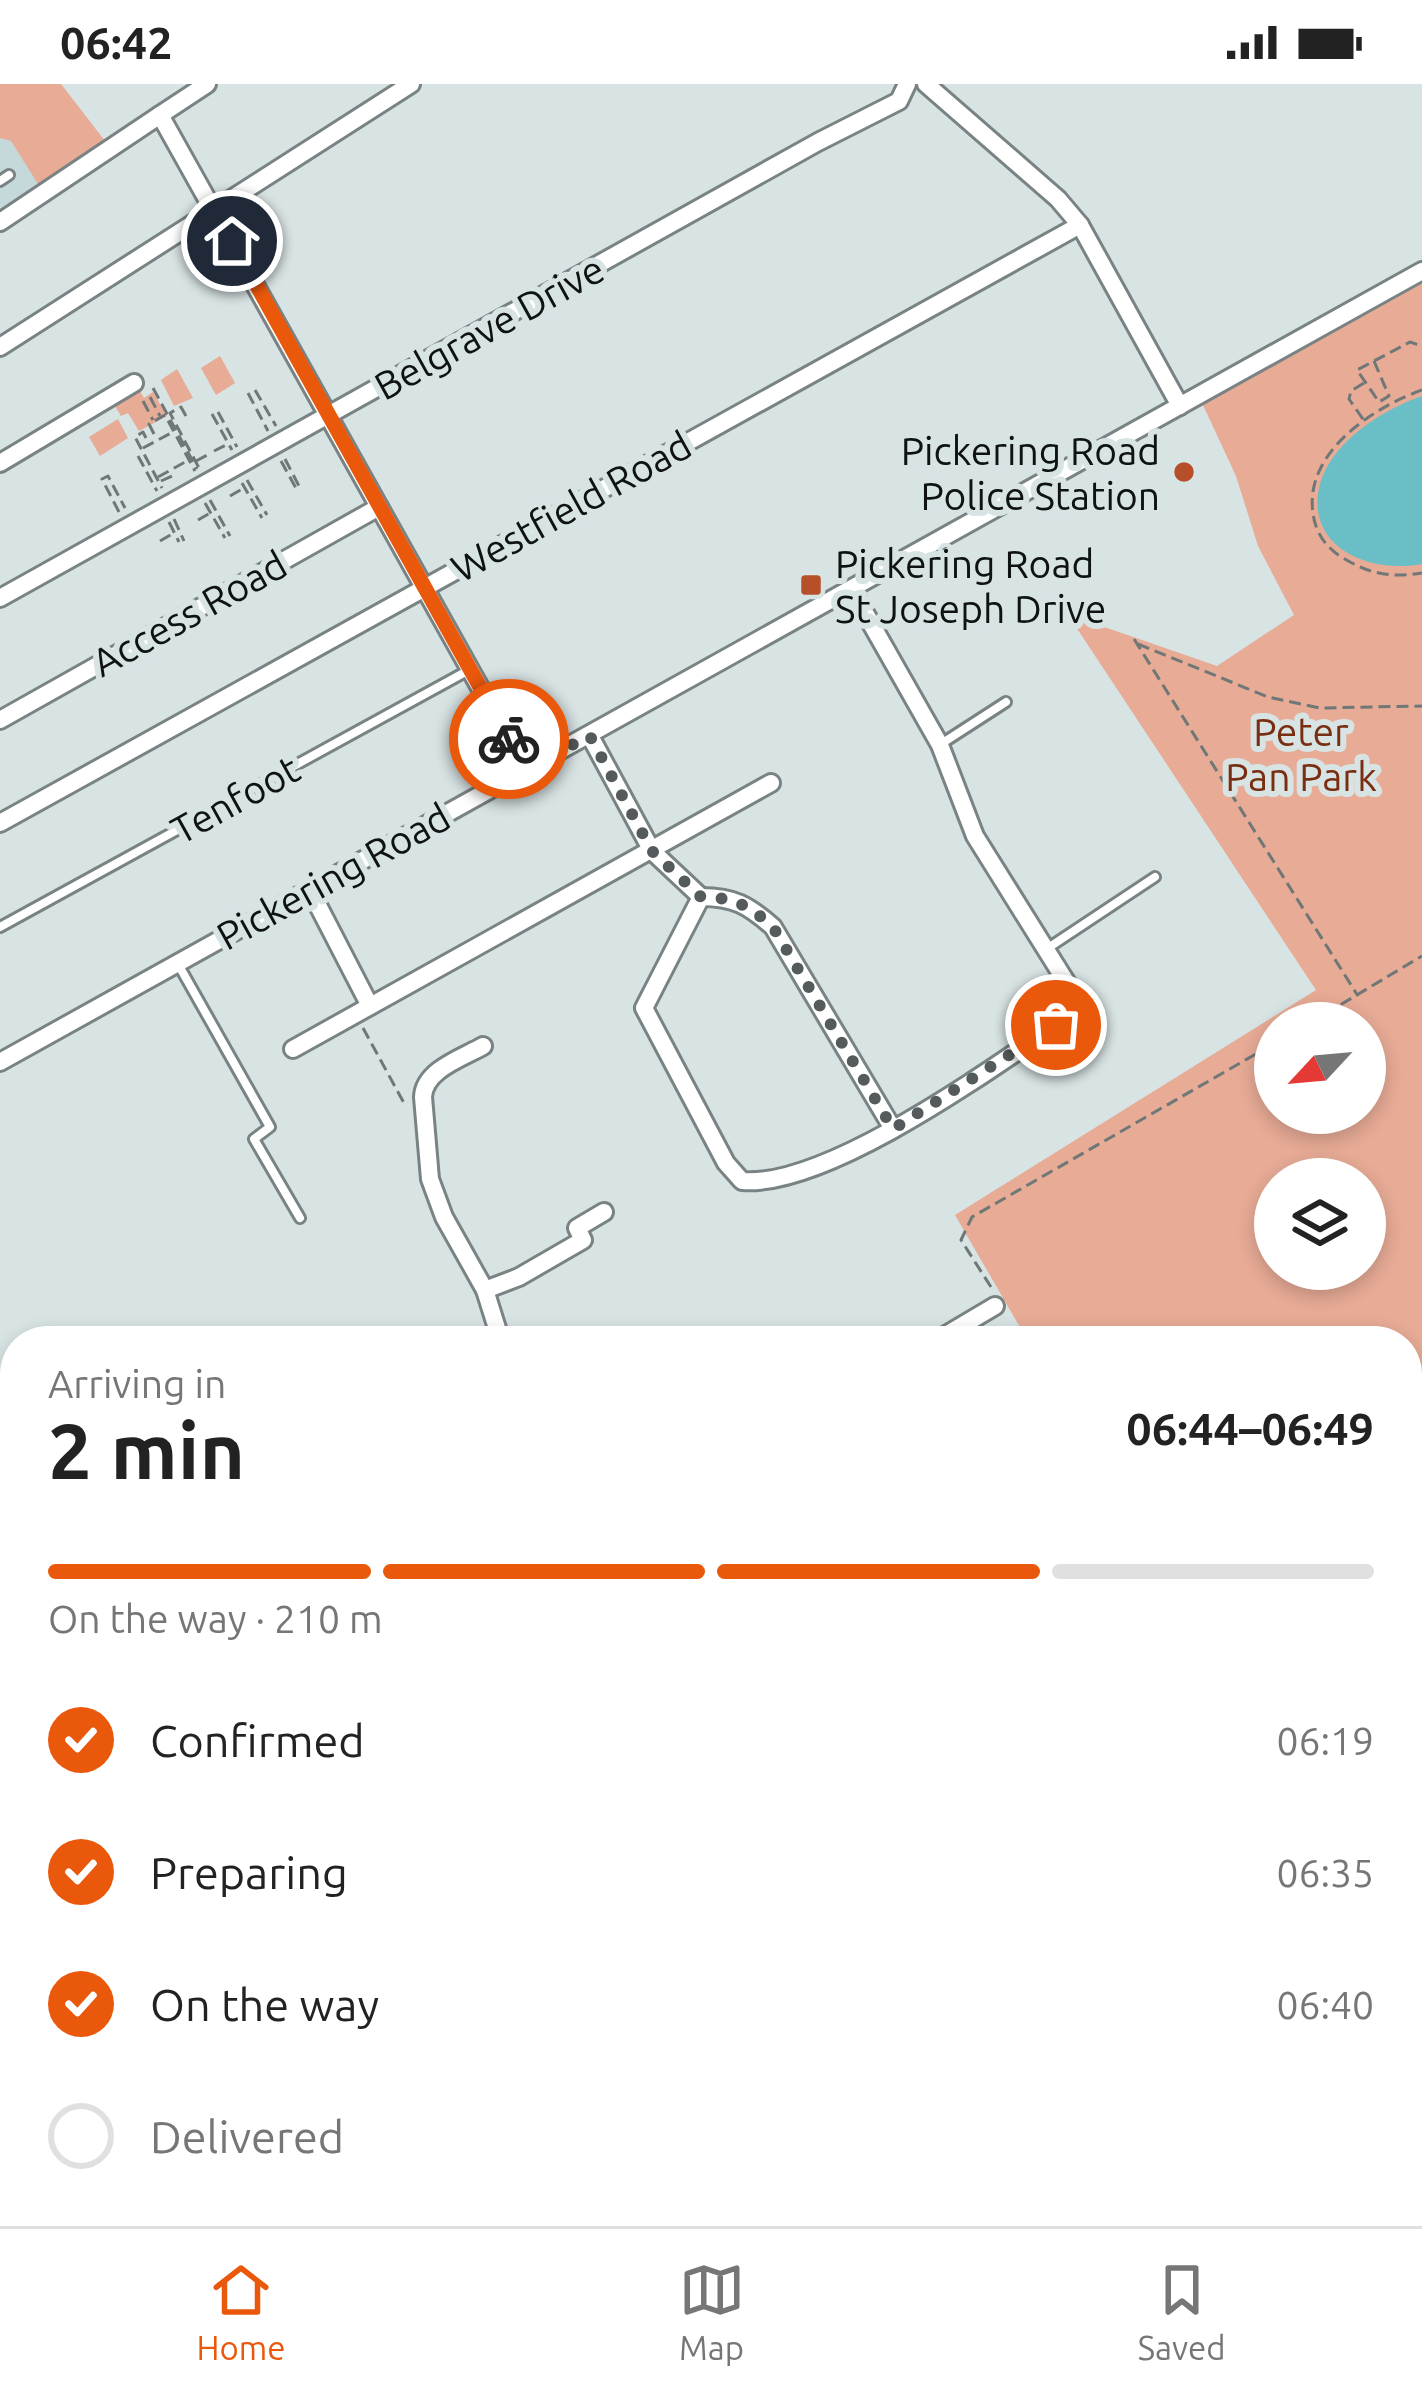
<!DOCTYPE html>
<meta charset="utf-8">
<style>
:root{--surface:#fff;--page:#f2f2f2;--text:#222;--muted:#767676;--line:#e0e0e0;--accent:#ea580c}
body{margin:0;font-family:Ubuntu,sans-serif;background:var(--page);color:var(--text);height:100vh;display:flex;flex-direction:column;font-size:45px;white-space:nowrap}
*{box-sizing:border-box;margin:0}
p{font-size:39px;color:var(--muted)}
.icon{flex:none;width:66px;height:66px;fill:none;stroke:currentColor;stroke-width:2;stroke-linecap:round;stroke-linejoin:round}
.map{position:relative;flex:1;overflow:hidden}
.panel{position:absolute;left:0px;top:1242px;width:1422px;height:900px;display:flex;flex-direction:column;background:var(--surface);border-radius:48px 48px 0 0;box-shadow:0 6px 18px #0003}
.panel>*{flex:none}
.needle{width:78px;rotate:244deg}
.buttons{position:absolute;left:1254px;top:918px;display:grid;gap:24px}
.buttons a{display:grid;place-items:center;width:132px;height:132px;border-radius:50%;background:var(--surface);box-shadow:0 6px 18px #0003;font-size:60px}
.pin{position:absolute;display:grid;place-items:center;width:102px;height:102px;color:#fff;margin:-51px;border:6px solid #fff;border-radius:50%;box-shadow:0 3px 12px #0007}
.courier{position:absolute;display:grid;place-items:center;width:120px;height:120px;margin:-60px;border:9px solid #ea580c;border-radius:50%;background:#fff;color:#222;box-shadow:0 3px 15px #0007}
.overview em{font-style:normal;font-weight:600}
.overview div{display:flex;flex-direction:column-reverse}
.overview{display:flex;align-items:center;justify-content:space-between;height:204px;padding:0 48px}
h1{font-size:78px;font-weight:600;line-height:90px}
.bar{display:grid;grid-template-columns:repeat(4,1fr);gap:18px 12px;align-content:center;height:144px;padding:0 48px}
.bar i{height:15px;border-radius:9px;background:var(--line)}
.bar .current{background:var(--accent)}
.bar p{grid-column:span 4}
ol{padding:0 48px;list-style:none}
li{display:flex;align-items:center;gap:36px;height:132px}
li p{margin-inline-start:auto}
li .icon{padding:12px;border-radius:50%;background:var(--accent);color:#fff;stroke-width:4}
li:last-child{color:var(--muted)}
li i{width:66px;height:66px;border:6px solid var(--line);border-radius:50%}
.status{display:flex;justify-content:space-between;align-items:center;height:84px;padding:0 60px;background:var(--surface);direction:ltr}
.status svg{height:33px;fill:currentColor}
.tabs{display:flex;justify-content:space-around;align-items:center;height:168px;border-top:3px solid var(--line);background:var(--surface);font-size:33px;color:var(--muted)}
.tabs a{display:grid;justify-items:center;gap:6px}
.tabs .current{color:var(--accent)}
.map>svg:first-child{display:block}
</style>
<div class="status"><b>06:42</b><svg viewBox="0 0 49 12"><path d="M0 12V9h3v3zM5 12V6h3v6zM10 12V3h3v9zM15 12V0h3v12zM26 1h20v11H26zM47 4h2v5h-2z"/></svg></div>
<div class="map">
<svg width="1422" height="2142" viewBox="0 0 1422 2142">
<rect width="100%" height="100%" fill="#d8e3e4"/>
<path fill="#c5d9db" d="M0 0H61L105 57 0 124Z"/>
<g fill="#e7ab96" fill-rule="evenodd">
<path d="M0 0H61L105 57 38 100 11 57 0 54Z"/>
<path d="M1422 192V1935L1407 1909V1257H1028L955 1131 1316 906 1076 543 1087 537 1217 582 1294 531 1258 462 1236 392 1202 319ZM1275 939H1365V1029H1275ZM1275 1095H1365V1185H1275Z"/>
<path d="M220 272 235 299 216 311 201 284Z"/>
<path d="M177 285 193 314 174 322 161 296Z"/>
<path d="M140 307 144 314 153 308 167 332 139 347 128 329 121 332 115 322Z"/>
<path d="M118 335 128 354 100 372 89 353Z"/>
</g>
<path fill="#6abfc7" d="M1422 312V480C1376 489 1311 469 1318 410 1324 362 1381 326 1422 312Z"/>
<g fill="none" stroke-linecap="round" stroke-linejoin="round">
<defs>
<g id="service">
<path d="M0 97 9 91"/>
<path d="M941 660 1006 618"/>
<path d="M0 843 469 586"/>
<path d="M1048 864 1155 793"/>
<path d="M178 880 270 1043 254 1055 300 1134"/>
<path d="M485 2127 495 2142"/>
</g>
<g id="minor">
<path d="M926 0 1058 115 1080 141 1180 322"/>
<path d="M160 31 207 0"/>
<path d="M0 138 160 31 525 684"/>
<path d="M0 263 411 0"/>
<path d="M0 379 134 299"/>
<path d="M0 514 818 58 899 17 907 0"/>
<path d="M0 636 379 423"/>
<path d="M590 652 652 767 701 813 644 924 726 1079 742 1097C825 1104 985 989 1056 941L1070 926V904L975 752 940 661 852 506"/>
<path d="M0 739 1080 141"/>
<path d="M310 806 370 922"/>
<path d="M701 813C734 813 748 821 773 843L893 1045"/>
<path d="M483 962C462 974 424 986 423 1013L430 1095 444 1133 485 1206 501 1257"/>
<path d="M293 965 771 699"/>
<path d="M0 978 1422 187"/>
<path d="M485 1206 519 1193 583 1156 577 1144 604 1128"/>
<path d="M936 1257 995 1222"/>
<path d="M0 1848 15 1841"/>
<path d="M0 2088 15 2081"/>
<path d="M653 2127 662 2142"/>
<path d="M987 2127 995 2142"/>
<path d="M440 2142 449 2127"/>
</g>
<g id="secondary">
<path d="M0 1616 15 1642"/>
<path d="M0 1701 15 1726"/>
<path d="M249 2127 258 2142"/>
<path d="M303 2127 312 2142"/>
</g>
</defs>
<use href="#service" stroke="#798384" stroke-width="14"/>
<use href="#minor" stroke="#798384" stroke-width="22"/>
<use href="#secondary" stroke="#798384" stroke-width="30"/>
<g stroke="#6f7777" stroke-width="3" stroke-dasharray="12 6" stroke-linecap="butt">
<path d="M1374 277 1389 312 1379 318 1357 286 1410 258 1422 262"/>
<path d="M1364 299 1351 307 1349 315 1365 338"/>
<path d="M153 304 197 385"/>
<path d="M255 306 276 342"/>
<path d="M1422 306C1372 324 1304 369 1313 429 1315 448 1326 464 1343 474 1370 490 1390 494 1422 489"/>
<path d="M248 309 268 347"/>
<path d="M150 313 160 332"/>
<path d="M143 317 153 336"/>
<path d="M218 328 237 363"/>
<path d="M212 330 232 366"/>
<path d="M186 332 181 323 170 329 199 384"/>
<path d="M154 350 149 340 165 331 195 387"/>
<path d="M146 354 143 348 135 353 162 404"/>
<path d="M143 364 171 349"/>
<path d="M214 367 228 360"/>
<path d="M138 372 157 407"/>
<path d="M285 375 300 404"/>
<path d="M196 377 209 370"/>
<path d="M281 377 297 406"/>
<path d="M158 393 187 377"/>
<path d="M247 396 267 431"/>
<path d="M161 397 172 392"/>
<path d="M242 399 262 434"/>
<path d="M230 412 244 404"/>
<path d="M210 416 230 452"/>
<path d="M205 419 225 454"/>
<path d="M119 428 102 395 108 392 125 424"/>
<path d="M174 435 184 457"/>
<path d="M198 436 210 429"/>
<path d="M169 438 179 458"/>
<path d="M160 457 174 449"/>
<path d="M1134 555 1358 912"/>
<path d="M1138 560 1268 613 1320 624 1422 622"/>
<path d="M1310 939 1422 872"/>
<path d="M363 944 404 1019"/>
<path d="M991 1203 961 1156 972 1133 1275 959"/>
</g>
<use href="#service" stroke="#fff" stroke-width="8"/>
<use href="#minor" stroke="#fff" stroke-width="16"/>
<use href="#secondary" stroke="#fff" stroke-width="24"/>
</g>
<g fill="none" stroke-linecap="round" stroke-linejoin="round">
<path stroke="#555b5c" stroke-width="12" stroke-dasharray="0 21.6" d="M509 655 525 684 590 652 652 767 701 813C734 813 748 821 773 843L893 1045 1056 941"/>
<path stroke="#ea580c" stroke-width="15" d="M232 157 509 655"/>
</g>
<g fill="#b7502a" stroke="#d8e3e4" stroke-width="4.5">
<circle cx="1184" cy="388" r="12"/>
<rect x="799" y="489" width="24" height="24" rx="6"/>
</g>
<g text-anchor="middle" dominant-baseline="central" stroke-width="12" stroke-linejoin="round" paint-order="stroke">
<g font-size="39" fill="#0e1212" stroke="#d8e3e4">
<text transform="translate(489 243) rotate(-29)">Belgrave Drive</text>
<text transform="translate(571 422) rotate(-29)">Westfield Road</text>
<text transform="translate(189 529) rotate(-29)">Access Road</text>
<text transform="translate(235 715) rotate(-29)">Tenfoot</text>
<text transform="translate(333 792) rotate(-29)">Pickering Road</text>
</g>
<g font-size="39" fill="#0e1212" stroke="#d8e3e4" text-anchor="end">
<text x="1160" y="366">Pickering Road<tspan x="1160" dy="45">Police Station</tspan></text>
<text x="835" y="479" text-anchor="start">Pickering Road<tspan x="835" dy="45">St Joseph Drive</tspan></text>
</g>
<g font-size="39" fill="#792e11" stroke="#d8e3e4">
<text x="1301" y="647">Peter<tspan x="1301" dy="45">Pan Park</tspan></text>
</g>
</g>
</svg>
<div class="buttons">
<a><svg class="needle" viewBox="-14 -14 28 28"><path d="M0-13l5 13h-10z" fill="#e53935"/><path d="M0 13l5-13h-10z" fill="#767676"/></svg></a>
<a><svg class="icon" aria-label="layers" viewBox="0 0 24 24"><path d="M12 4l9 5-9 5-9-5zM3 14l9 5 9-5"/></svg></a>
</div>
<div class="pin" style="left:1056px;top:941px;background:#ea580c"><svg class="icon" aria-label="bag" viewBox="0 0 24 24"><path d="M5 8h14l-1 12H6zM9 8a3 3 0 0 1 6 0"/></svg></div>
<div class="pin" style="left:232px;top:157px;background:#1f2937"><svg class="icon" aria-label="home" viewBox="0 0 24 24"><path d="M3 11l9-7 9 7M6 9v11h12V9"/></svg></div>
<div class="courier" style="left:509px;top:655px"><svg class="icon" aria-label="bike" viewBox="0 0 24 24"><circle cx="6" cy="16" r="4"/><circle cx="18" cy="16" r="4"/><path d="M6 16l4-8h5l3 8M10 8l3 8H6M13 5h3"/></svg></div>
<section class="panel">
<div class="overview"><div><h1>2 min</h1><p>Arriving in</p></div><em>06:44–06:49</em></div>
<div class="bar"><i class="current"></i><i class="current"></i><i class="current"></i><i></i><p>On the way · 210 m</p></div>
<ol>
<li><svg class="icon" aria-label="check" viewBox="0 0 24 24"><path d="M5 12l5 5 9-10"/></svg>Confirmed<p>06:19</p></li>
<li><svg class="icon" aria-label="check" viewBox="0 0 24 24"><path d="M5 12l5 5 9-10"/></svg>Preparing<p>06:35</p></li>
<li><svg class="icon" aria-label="check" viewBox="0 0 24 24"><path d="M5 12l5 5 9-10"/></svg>On the way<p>06:40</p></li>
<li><i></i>Delivered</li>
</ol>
</section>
</div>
<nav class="tabs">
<a class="current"><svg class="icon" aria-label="home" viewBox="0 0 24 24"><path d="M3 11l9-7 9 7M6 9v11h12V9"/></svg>Home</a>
<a><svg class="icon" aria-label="map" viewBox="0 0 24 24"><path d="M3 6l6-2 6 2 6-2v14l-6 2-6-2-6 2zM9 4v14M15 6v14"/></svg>Map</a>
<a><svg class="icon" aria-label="saved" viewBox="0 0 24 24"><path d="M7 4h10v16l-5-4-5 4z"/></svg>Saved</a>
</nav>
